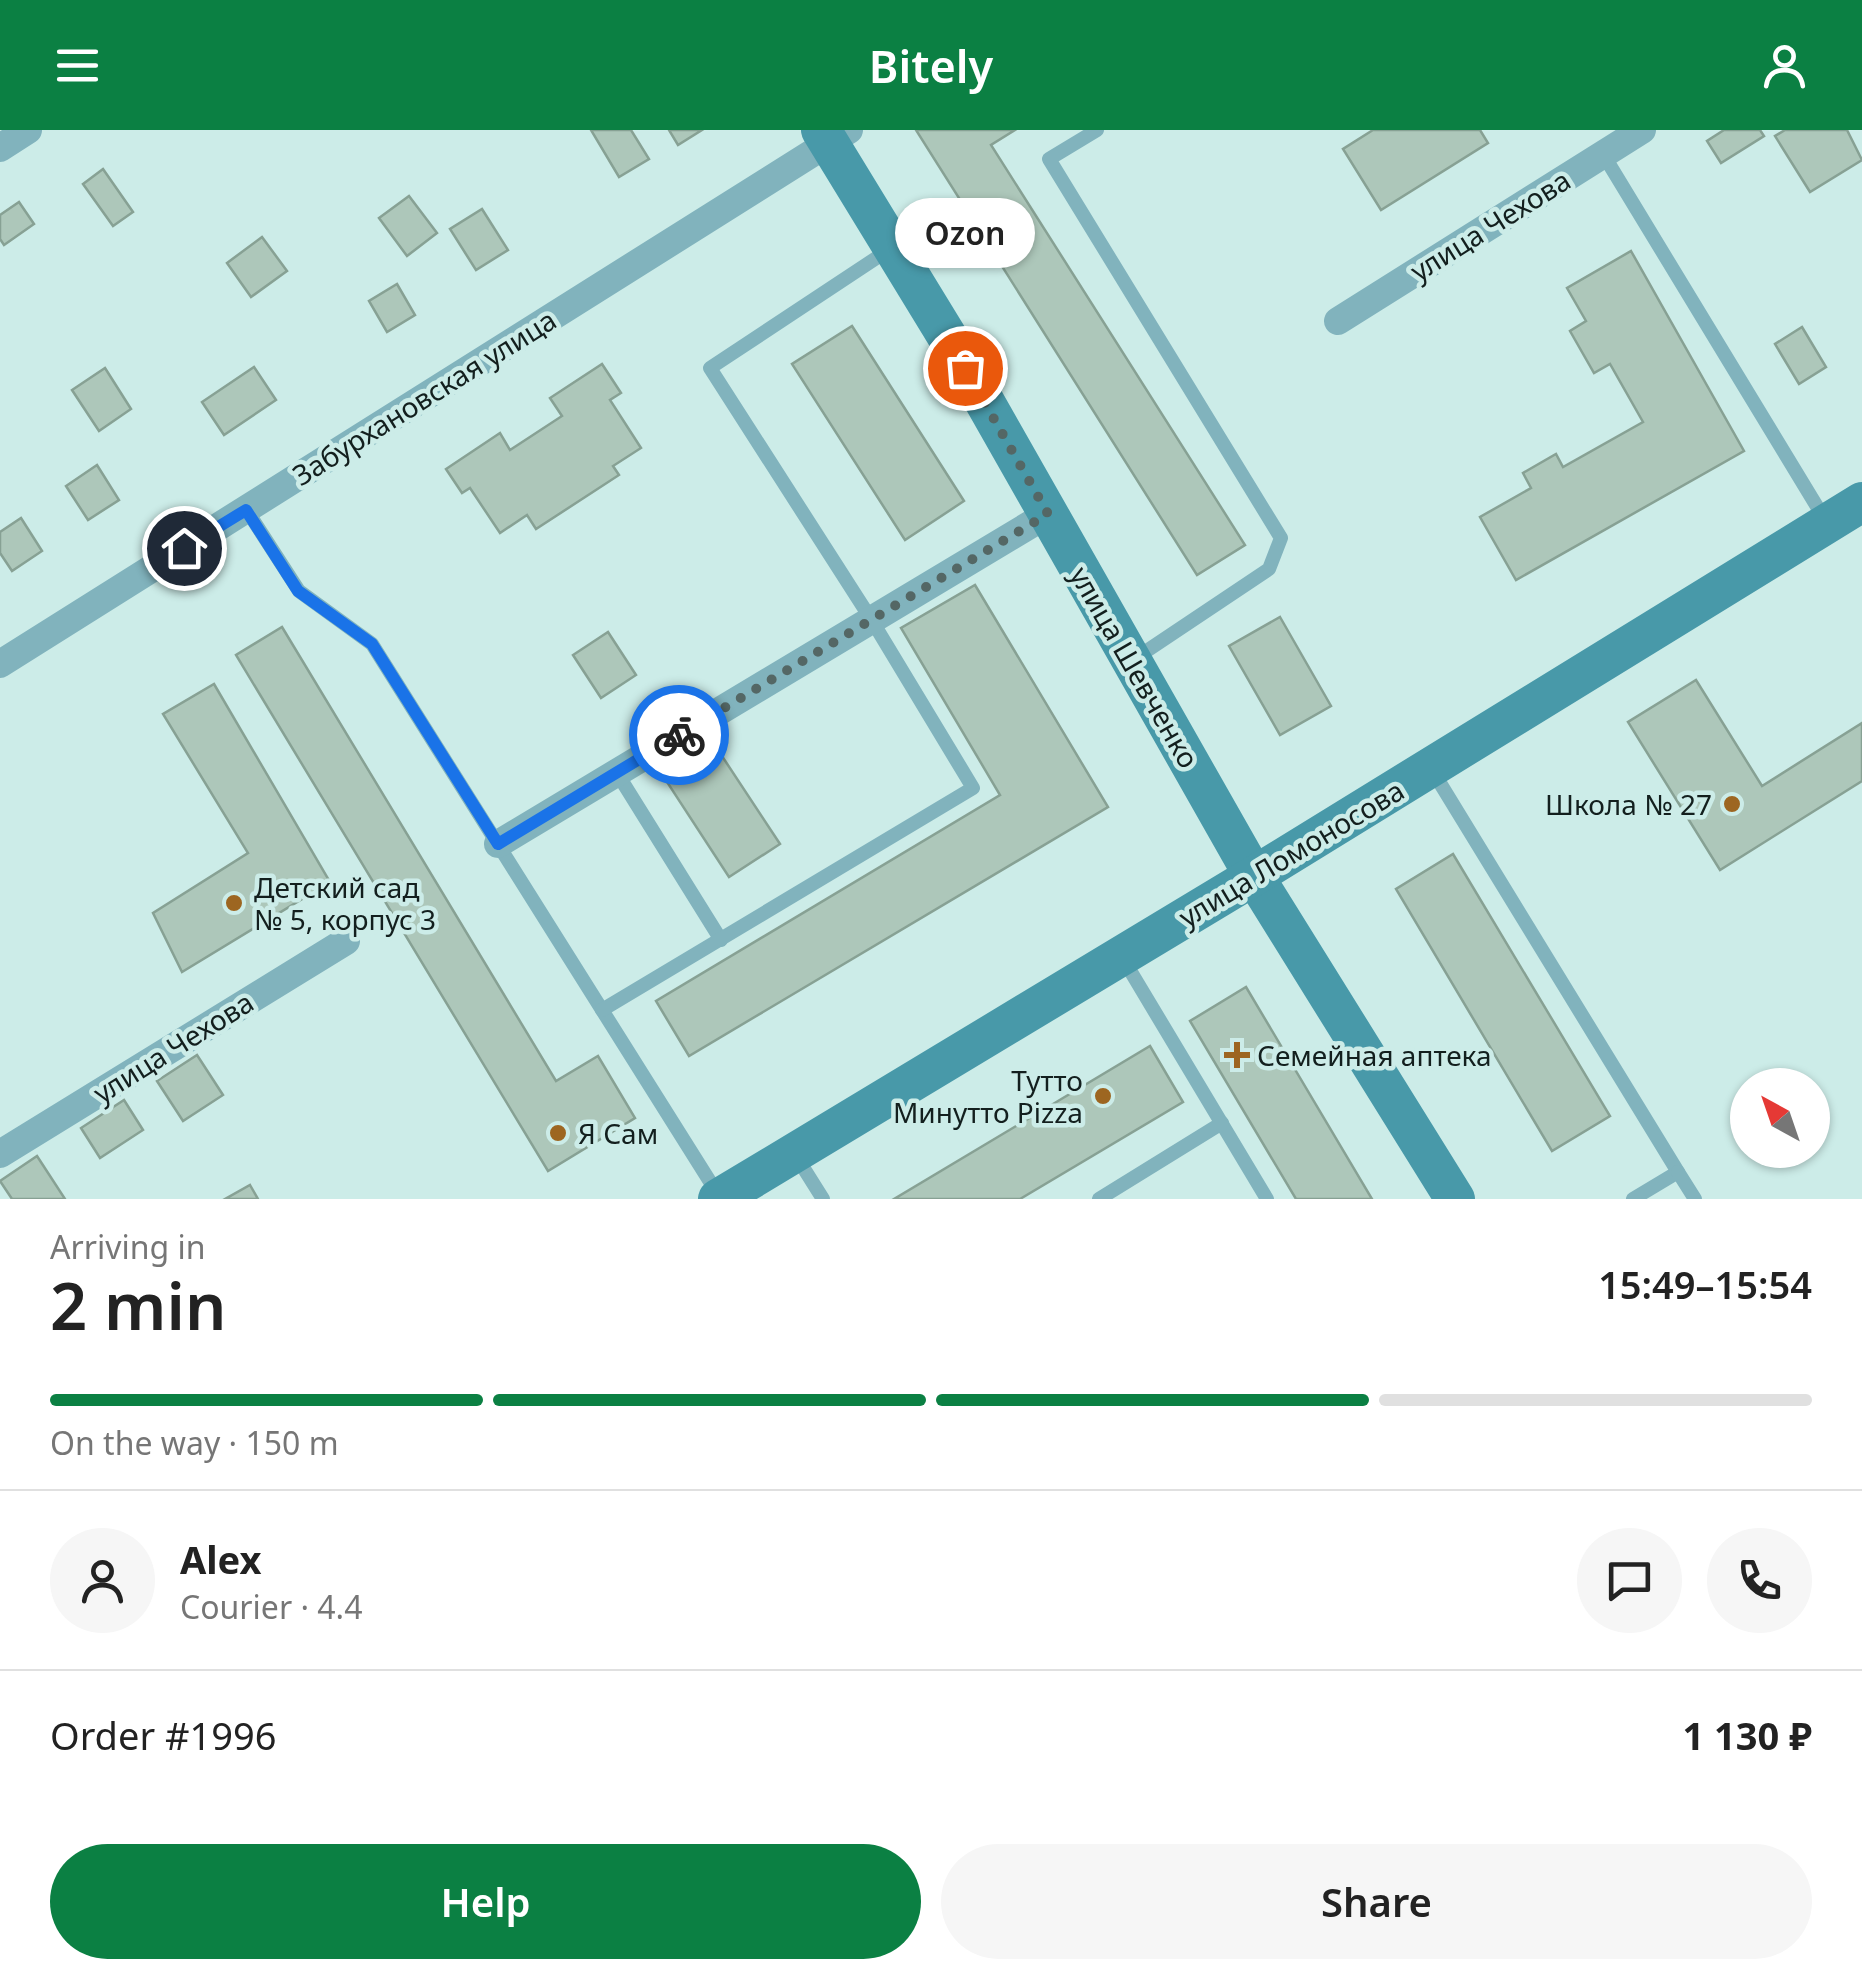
<!DOCTYPE html>
<meta charset="utf-8">
<style>
:root{--surface:#fff;--page:#f6f6f6;--text:#222;--muted:#767676;--line:#e0e0e0;--accent:#0b8043}
body{margin:0;font-family:"Noto Sans",sans-serif;background:var(--page);color:var(--text);height:100vh;display:flex;flex-direction:column;font-size:38px;white-space:nowrap}
*{box-sizing:border-box;margin:0}
p{font-size:32px;color:var(--muted)}
.icon{flex:none;width:55px;height:55px;fill:none;stroke:currentColor;stroke-width:2;stroke-linecap:round;stroke-linejoin:round}
.map{position:relative;height:1069px;overflow:hidden}
.drawer{display:flex;flex-direction:column;background:var(--surface);flex:1}
.drawer>*{flex:none}
.needle{width:65px;rotate:320deg}
.tools{position:absolute;left:1730px;top:938px;display:grid;gap:20px}
.tools a{display:grid;place-items:center;width:100px;height:100px;border-radius:50%;background:var(--surface);box-shadow:0 2px 8px #0004;font-size:50px}
.pin{position:absolute;display:grid;place-items:center;width:85px;height:85px;color:#fff;margin:-42px;border:5px solid #fff;border-radius:50%;box-shadow:0 2px 10px #0007}
.courier{position:absolute;display:grid;place-items:center;width:100px;height:100px;margin:-50px;border:8px solid #1a73e8;border-radius:50%;background:#fff;color:#222;box-shadow:0 2px 12px #0007}
.bubble{position:absolute;height:70px;border-radius:35px;background:var(--surface);box-shadow:0 2px 8px #0004;font-size:32px;font-weight:600;line-height:70px;text-align:center}
.overview em{font-style:normal;font-weight:600}
.overview div{display:flex;flex-direction:column-reverse}
.overview{display:flex;align-items:center;justify-content:space-between;height:170px;padding:0 50px}
h1{font-size:65px;font-weight:600;line-height:75px}
.bar{display:grid;grid-template-columns:repeat(4,1fr);gap:15px 10px;align-content:center;height:120px;padding:0 50px}
.bar i{height:12px;border-radius:8px;background:var(--line)}
.bar .selected{background:var(--accent)}
.bar p{grid-column:span 4}
.line{display:flex;align-items:center;gap:25px;padding:0 50px;border-top:2px solid var(--line)}
.line div{flex:1}
.round{display:grid;place-items:center;flex:none;width:105px;height:105px;border-radius:52px;background:var(--page)}
.action{display:flex;gap:20px;margin-top:auto;padding:20px 50px}
.action a{flex:1;height:115px;border-radius:60px;background:var(--accent);color:#fff;font-size:40px;font-weight:600;line-height:115px;text-align:center}
.action a+a{background:var(--page);color:var(--text)}
header{display:flex;justify-content:space-between;align-items:center;height:130px;padding:0 50px;background:var(--accent);color:#fff;font-size:45px;font-weight:600}
.map>svg:first-child{display:block}
</style>
<header><svg class="icon" aria-label="menu" viewBox="0 0 24 24"><path d="M4 6h16M4 12h16M4 18h16"/></svg>Bitely<svg class="icon" aria-label="person" viewBox="0 0 24 24"><circle cx="12" cy="8" r="4"/><path d="M4 21q1-7 8-7t8 7"/></svg></header>
<div class="map">
<svg width="1862" height="1069" viewBox="0 0 1862 1069">
<rect width="100%" height="100%" fill="#ccece8"/>
<g fill="#adc7ba" stroke="#87a194" stroke-width="2.5">
<path d="M591 0H631L649 29 619 47Z"/>
<path d="M669 0H702L678 15Z"/>
<path d="M916 0H1015L991 15 1245 415 1197 445Z"/>
<path d="M1373 0H1480L1488 13 1381 80 1343 19Z"/>
<path d="M1724 0H1760L1764 6 1721 33 1707 11Z"/>
<path d="M1785 0H1847L1862 30 1810 62 1775 6Z"/>
<path d="M103 39 133 82 113 96 83 54Z"/>
<path d="M409 66 437 103 407 126 379 88Z"/>
<path d="M19 72 34 94 4 115 0 109V85Z"/>
<path d="M482 79 508 120 476 140 450 99Z"/>
<path d="M262 107 287 141 251 167 227 133Z"/>
<path d="M1631 121 1744 321 1516 450 1480 387 1531 358 1523 343 1556 324 1563 337 1643 292 1610 234 1594 243 1570 201 1586 191 1567 158Z"/>
<path d="M397 154 415 185 387 202 369 171Z"/>
<path d="M852 196 964 371 905 410 792 234Z"/>
<path d="M1802 197 1826 237 1799 254 1775 214Z"/>
<path d="M602 234 621 263 610 270 641 318 613 336 619 345 536 399 527 385 500 403 470 358 462 363 446 339 500 303 510 320 562 286 550 268Z"/>
<path d="M254 237 276 270 224 305 202 272Z"/>
<path d="M105 238 131 279 99 301 72 260Z"/>
<path d="M97 335 119 370 88 390 66 356Z"/>
<path d="M21 388 42 421 12 441 0 423V402Z"/>
<path d="M975 455 1108 677 689 926 656 871 1000 665 901 498Z"/>
<path d="M1280 487 1331 576 1280 605 1229 516Z"/>
<path d="M282 497 556 951 598 926 635 988 548 1041 236 525Z"/>
<path d="M608 502 636 545 601 568 573 525Z"/>
<path d="M1696 550 1762 656 1862 593V651L1720 740 1628 592Z"/>
<path d="M214 554 330 752 182 842 153 783 248 723 163 584Z"/>
<path d="M718 620 780 714 729 747 667 652Z"/>
<path d="M1453 724 1610 986 1552 1021 1396 759Z"/>
<path d="M1246 857 1372 1069H1296L1190 891Z"/>
<path d="M1150 916 1183 972 1020 1069H894Z"/>
<path d="M197 925 223 965 183 991 157 951Z"/>
<path d="M124 970 143 1000 100 1028 81 998Z"/>
<path d="M37 1026 65 1069H12L0 1051Z"/>
<path d="M250 1055 258 1069H225Z"/>
</g>
<g fill="none" stroke-linecap="round" stroke-linejoin="round">
<g stroke="#81b3bd" stroke-width="14">
<path d="M1097 0 1049 29 1281 408 1269 439 1136 528"/>
<path d="M1603 24 1827 393"/>
<path d="M246 379 299 461 372 514 719 1066"/>
<path d="M1432 640 1678 1042 1633 1069"/>
<path d="M617 643 721 810"/>
<path d="M1122 827 1267 1069"/>
<path d="M602 880 973 658 871 489 710 238 890 119"/>
<path d="M796 1026 823 1069"/>
<path d="M1678 1042 1695 1069"/>
<path d="M1099 1069 1222 993"/>
</g>
<g stroke="#81b3bd" stroke-width="28">
<path d="M0 18 28 0"/>
<path d="M1338 191 1642 0"/>
<path d="M0 534 849 0"/>
<path d="M498 714 1048 384"/>
<path d="M0 1024 346 811"/>
</g>
<g stroke="#4899a9" stroke-width="40">
<path d="M821 0 953 216 1254 746 1455 1069"/>
<path d="M718 1069 1254 746 1862 372"/>
</g>
</g>
<g fill="none" stroke-linecap="round" stroke-linejoin="round">
<path stroke="#546765" stroke-width="10" stroke-dasharray="0 18" d="M679 605 1048 384 965 238"/>
<path stroke="#1a73e8" stroke-width="12" d="M184 418 246 380 298 461 372 514 498 714 679 605"/>
</g>
<g fill="#9d6621" stroke="#ccece8" stroke-width="4">
<circle cx="1732" cy="674" r="10"/>
<circle cx="234" cy="773" r="10"/>
<path d="M1232 910h10v10h10v10h-10v10h-10v-10h-10v-10h10z"/>
<circle cx="1103" cy="966" r="10"/>
<circle cx="558" cy="1003" r="10"/>
</g>
<g text-anchor="middle" dominant-baseline="central" stroke-width="9" stroke-linejoin="round" paint-order="stroke">
<g font-size="28" fill="#131f1e" stroke="#ccece8">
<text transform="translate(1490 95) rotate(-32)">улица Чехова</text>
<text transform="translate(424 267) rotate(-32)">Забурхановская улица</text>
<text transform="translate(1135 537) rotate(60)">улица Шевченко</text>
<text transform="translate(1291 723) rotate(-31)">улица Ломоносова</text>
<text transform="translate(173 917) rotate(-32)">улица Чехова</text>
</g>
<g font-size="28" fill="#131f1e" stroke="#ccece8" text-anchor="start">
<text x="1712" y="674" text-anchor="end">Школа № 27</text>
<text x="254" y="757">Детский сад<tspan x="254" dy="32">№ 5, корпус 3</tspan></text>
<text x="1257" y="925">Семейная аптека</text>
<text x="1083" y="950" text-anchor="end">Тутто<tspan x="1083" dy="32">Минутто Pizza</tspan></text>
<text x="578" y="1003">Я Сам</text>
</g>
</g>
</svg>
<div class="tools">
<a><svg class="needle" viewBox="-14 -14 28 28"><path d="M0-13l5 13h-10z" fill="#e53935"/><path d="M0 13l5-13h-10z" fill="#767676"/></svg></a>
</div>
<div class="pin" style="left:965px;top:238px;background:#ea580c"><svg class="icon" aria-label="bag" viewBox="0 0 24 24"><path d="M5 8h14l-1 12H6zM9 8a3 3 0 0 1 6 0"/></svg></div>
<div class="pin" style="left:184px;top:418px;background:#1f2937"><svg class="icon" aria-label="home" viewBox="0 0 24 24"><path d="M3 11l9-7 9 7M6 9v11h12V9"/></svg></div>
<div class="courier" style="left:679px;top:605px"><svg class="icon" aria-label="bike" viewBox="0 0 24 24"><circle cx="6" cy="16" r="4"/><circle cx="18" cy="16" r="4"/><path d="M6 16l4-8h5l3 8M10 8l3 8H6M13 5h3"/></svg></div>
<div class="bubble" style="left:895px;top:68px;width:140px">Ozon</div>
</div>
<section class="drawer">
<div class="overview"><div><h1>2 min</h1><p>Arriving in</p></div><em>15:49–15:54</em></div>
<div class="bar"><i class="selected"></i><i class="selected"></i><i class="selected"></i><i></i><p>On the way · 150 m</p></div>
<div class="line" style="height:180px"><a class="round"><svg class="icon" aria-label="person" viewBox="0 0 24 24"><circle cx="12" cy="8" r="4"/><path d="M4 21q1-7 8-7t8 7"/></svg></a><div><b>Alex</b><p>Courier · 4.4</p></div><a class="round"><svg class="icon" aria-label="chat" viewBox="0 0 24 24"><path d="M4 5h16v11H9l-5 4z"/></svg></a><a class="round"><svg class="icon" aria-label="phone" viewBox="0 0 24 24"><path d="M5 4h4l2 5-3 2q2 4 5 5l2-3 5 2v4C11 20 4 13 5 4z"/></svg></a></div>
<div class="line" style="height:130px"><div>Order #1996</div><b>1 130 ₽</b></div>
<div class="action"><a>Help</a><a>Share</a></div>
</section>
